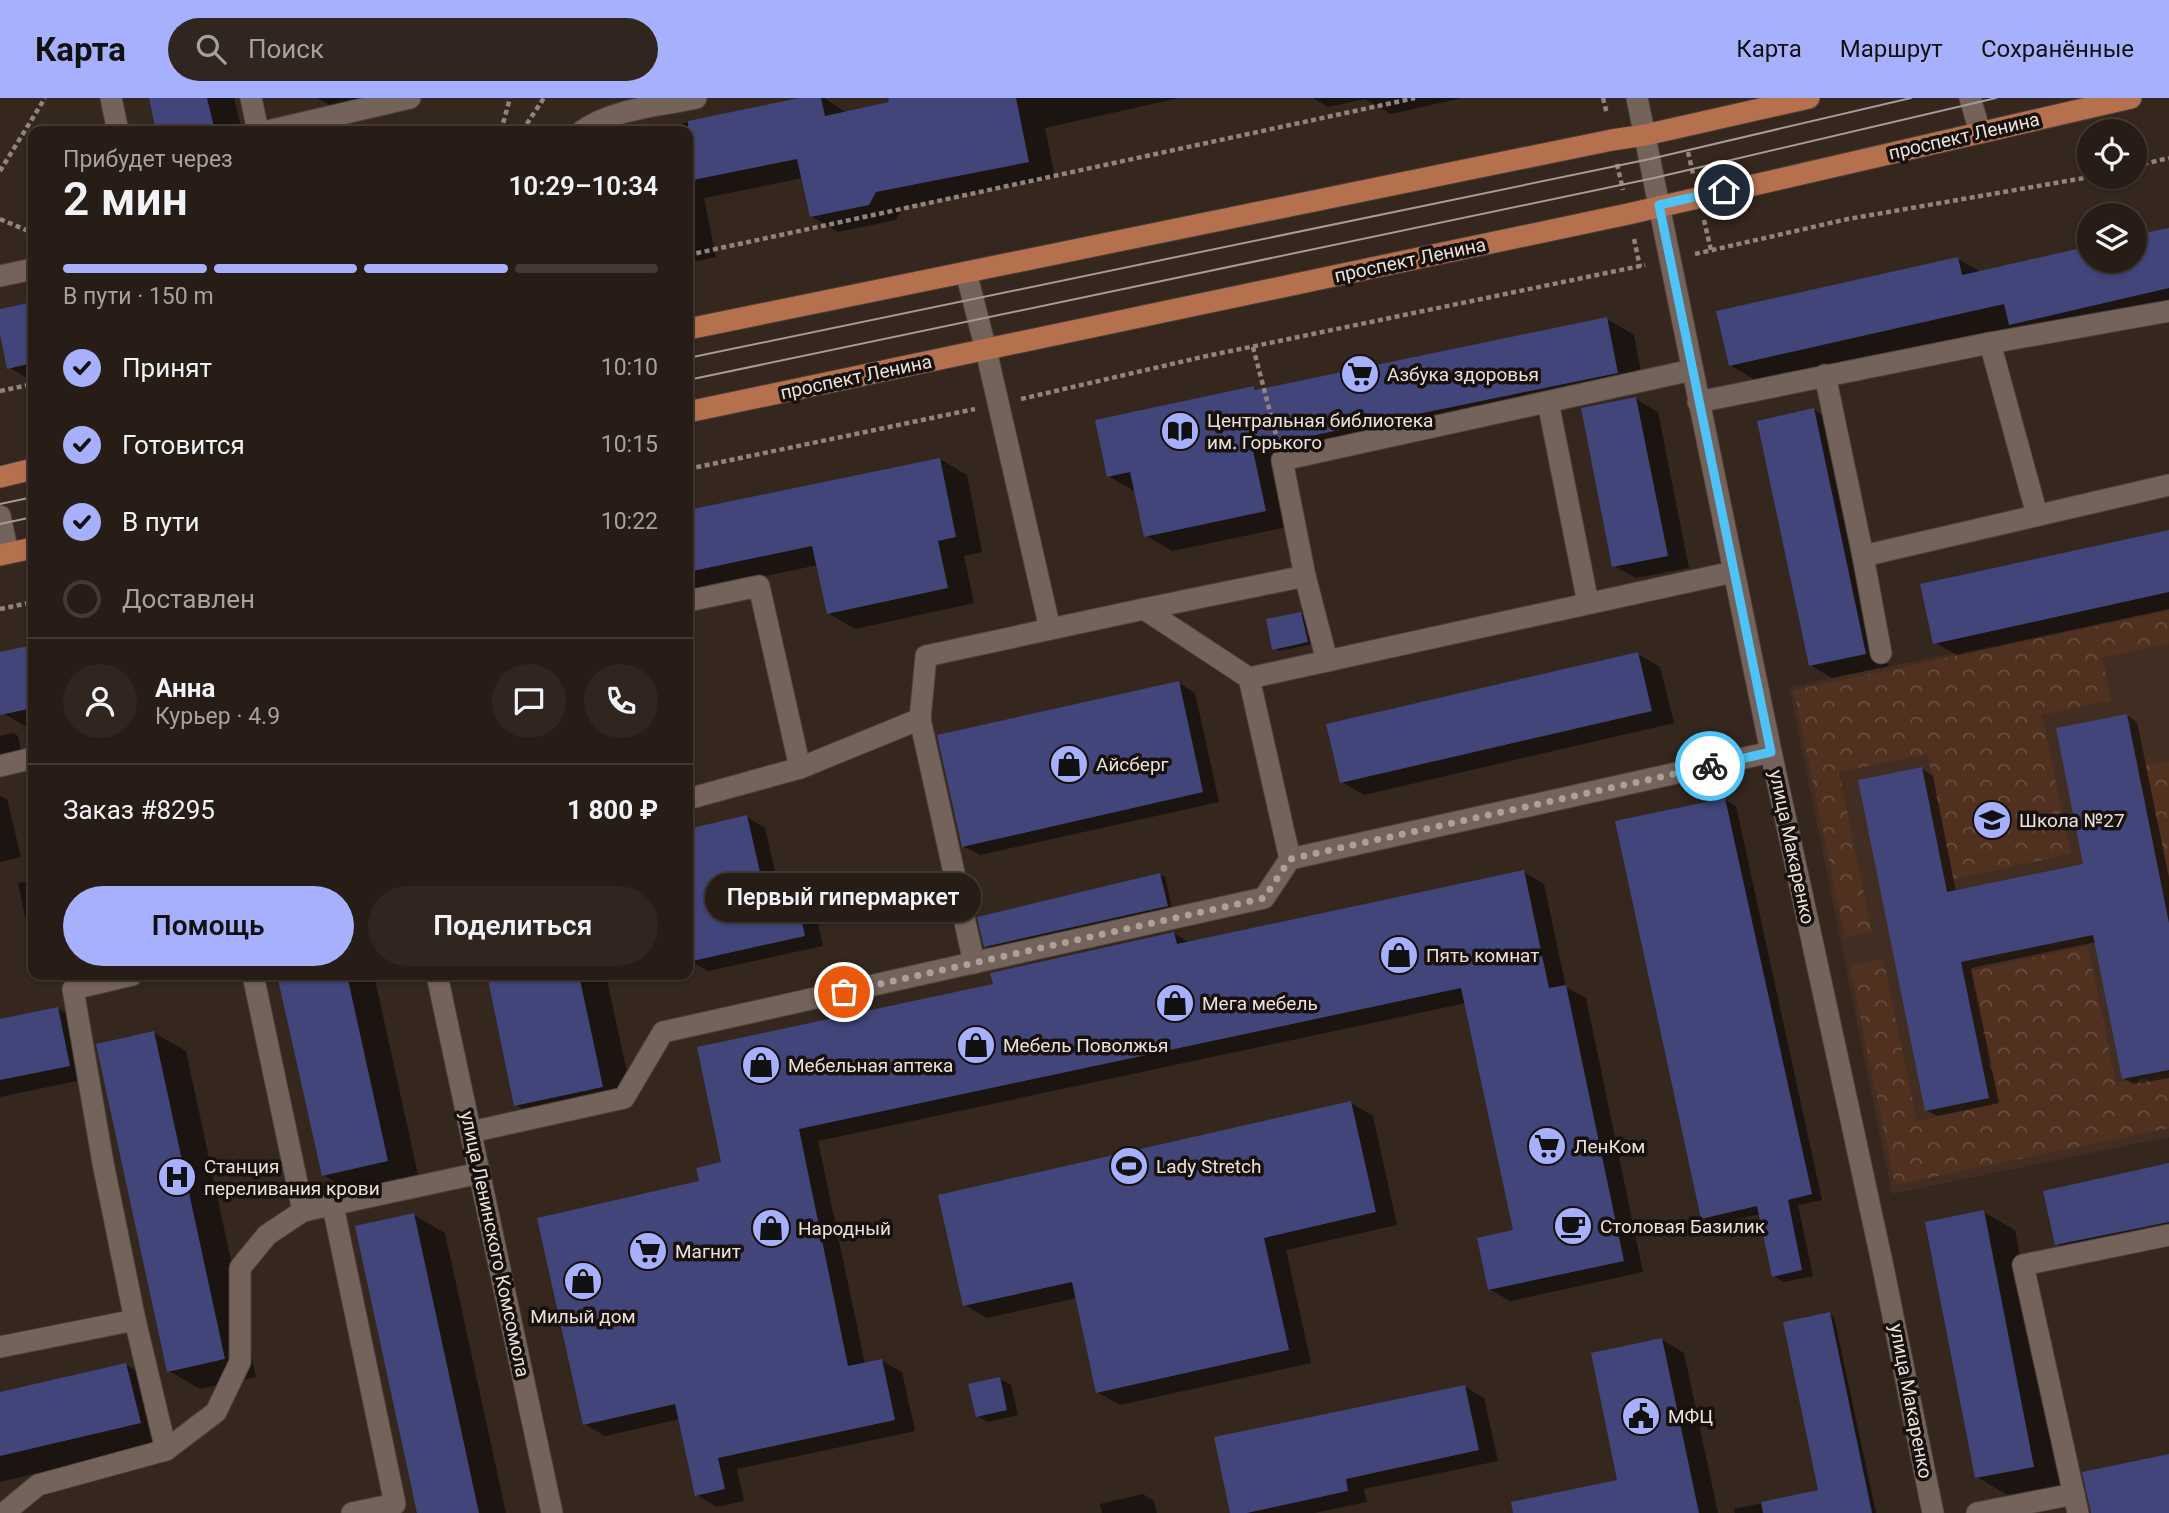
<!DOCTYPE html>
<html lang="ru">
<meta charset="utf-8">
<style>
:root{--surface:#281c16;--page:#30251f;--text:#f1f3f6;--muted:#a5a1a1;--line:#443a35;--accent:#a7b0fc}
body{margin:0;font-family:Roboto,sans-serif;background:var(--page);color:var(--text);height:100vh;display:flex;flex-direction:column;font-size:26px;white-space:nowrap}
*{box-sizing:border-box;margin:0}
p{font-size:23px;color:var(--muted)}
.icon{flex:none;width:38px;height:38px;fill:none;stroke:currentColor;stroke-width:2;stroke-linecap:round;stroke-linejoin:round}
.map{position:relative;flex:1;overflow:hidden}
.drawer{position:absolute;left:28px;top:28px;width:665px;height:854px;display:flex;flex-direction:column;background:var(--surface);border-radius:14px;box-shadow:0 2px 5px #0004,0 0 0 2px var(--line)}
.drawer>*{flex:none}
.controls{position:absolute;left:2077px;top:21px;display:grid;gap:14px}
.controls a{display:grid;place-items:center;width:70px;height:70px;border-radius:50%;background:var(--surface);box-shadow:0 2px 5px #0004,0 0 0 2px var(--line);font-size:35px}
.pin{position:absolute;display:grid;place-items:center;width:60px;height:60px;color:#fff;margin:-30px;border:4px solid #fff;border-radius:50%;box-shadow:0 2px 7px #0007}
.courier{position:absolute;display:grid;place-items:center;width:70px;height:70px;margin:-35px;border:5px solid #4fc3f7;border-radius:50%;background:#fff;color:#222;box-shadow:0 2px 9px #0007}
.bubble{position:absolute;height:49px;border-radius:24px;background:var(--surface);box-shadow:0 2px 5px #0004,0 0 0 2px var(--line);font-size:23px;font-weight:600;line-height:49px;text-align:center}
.summary em{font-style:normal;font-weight:600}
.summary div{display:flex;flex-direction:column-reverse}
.summary{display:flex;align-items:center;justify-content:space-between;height:119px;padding:0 35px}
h1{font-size:46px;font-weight:600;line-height:52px}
.bar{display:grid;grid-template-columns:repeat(4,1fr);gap:10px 7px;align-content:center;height:84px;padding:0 35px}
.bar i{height:9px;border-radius:5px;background:var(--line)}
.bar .active{background:var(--accent)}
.bar p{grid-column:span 4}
.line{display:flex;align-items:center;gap:18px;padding:0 35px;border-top:2px solid var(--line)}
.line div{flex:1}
.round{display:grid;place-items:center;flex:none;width:74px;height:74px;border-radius:37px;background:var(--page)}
ol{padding:0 35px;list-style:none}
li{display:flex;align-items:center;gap:21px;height:77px}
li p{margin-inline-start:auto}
li .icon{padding:7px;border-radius:50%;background:var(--accent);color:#111;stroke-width:4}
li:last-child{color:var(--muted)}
li i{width:38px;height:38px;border:4px solid var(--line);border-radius:50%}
.cta{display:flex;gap:14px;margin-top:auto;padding:14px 35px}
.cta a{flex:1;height:80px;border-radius:42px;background:var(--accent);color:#111;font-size:28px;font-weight:600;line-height:80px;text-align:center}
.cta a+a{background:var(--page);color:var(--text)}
header{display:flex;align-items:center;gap:42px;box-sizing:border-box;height:98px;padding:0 35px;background:var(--accent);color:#111}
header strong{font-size:33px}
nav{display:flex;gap:38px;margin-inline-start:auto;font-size:24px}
.search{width:490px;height:63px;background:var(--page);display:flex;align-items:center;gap:18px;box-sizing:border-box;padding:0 24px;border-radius:38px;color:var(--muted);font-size:26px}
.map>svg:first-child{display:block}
</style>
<header>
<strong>Карта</strong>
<div class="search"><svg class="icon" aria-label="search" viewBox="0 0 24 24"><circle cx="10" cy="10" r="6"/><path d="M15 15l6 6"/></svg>Поиск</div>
<nav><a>Карта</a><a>Маршрут</a><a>Сохранённые</a></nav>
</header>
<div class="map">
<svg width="2169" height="1415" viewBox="0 0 2169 1415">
<defs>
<pattern id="forest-crowns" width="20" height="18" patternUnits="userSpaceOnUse" patternTransform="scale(1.75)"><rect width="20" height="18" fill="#50301f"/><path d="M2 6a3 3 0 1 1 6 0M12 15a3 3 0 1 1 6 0" fill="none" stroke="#694e3f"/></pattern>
</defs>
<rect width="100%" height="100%" fill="#35261e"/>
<path fill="#422d22" d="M2169 511V1039L1892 1096 1789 589Z"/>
<g fill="url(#forest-crowns)">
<path d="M2169 513V545L2102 560 2111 602 2042 617 2071 756 1953 781 1927 656 1839 674 1872 834 1845 839 1794 592Z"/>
<path d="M2169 663V775H2168L2145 668Z"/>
<path d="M2088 848 2116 985 2169 974V1030L1895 1087 1850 868 1883 861 1917 1023 1997 1006 1970 873Z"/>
</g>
<g fill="#0007">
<path d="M151 0H234L242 33H158Z"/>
<path d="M317 0H379L335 10Z"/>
<path d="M807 0H824L847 15 891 5 890 0H1179L1045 30 1055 79 903 109 896 122 838 134 811 118 803 80 704 100 716 159 688 165V33H646Z"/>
<path d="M1313 0H1462L1391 16 1365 1 1328 9Z"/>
<path d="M2169 131V215L2042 244 2016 229 1762 286 1730 267 1958 161 1981 174 2090 163H2135V139Z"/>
<path d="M33 206V284L9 269 0 228V213Z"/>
<path d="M1607 221 1634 237 1644 290 1279 363 1292 428 1172 453 1145 437 1136 394 1108 378 1254 289 1259 293Z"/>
<path d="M1636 301 1658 314 1689 470 1636 480 1614 468Z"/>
<path d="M1814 312 1836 325 1888 568 1832 580 1810 567Z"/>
<path d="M940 361 967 377 982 454 964 458 974 505 855 531 828 515 818 467 688 494V414Z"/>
<path d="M2169 434V511L1957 557 1934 544Z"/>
<path d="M1300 515 1305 518 1313 546 1279 553 1274 550Z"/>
<path d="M33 549V633L3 615 0 601V556Z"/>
<path d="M1638 556 1660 569 1674 625 1364 697 1342 684Z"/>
<path d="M1179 585 1195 595 1219 704 980 757 963 748Z"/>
<path d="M2127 617 2137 624 2169 780V980L2134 986 2123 980 2096 844 1971 870 1999 1005 1937 1018 1926 1012 1922 671 1933 678 1956 794 2085 767Z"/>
<path d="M13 635 18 638 21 653 0 659V638Z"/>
<path d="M0 698 7 701 21 759 0 764Z"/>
<path d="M1725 702 1736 708 1822 1102 1798 1107 1813 1178 1784 1184 1773 1178 1761 1116 1714 1126 1703 1120Z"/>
<path d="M747 719 765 730 785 816 799 813 818 824 823 848 708 873 690 863 688 854V733Z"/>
<path d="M1524 774 1544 786 1566 889 1586 900 1643 1174 1510 1203 1489 1191 1515 1134 1466 905 818 1043 865 1266 882 1263 902 1274 915 1333 737 1371 744 1403 717 1409 697 1397 680 1321 605 1338 584 1326 701 1085 723 1066 995 887 1174 835 1190 845Z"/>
<path d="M1160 777 1165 779 1172 810 990 851 985 848Z"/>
<path d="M33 782V844L30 842 18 785Z"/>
<path d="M279 877H374L419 1081 355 1095 323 1077Z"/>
<path d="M488 877H606L634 1007 548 1026 516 1007Z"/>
<path d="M58 911 80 923 91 980 0 999V923Z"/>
<path d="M154 935 186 953 256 1279 200 1291 169 1273Z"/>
<path d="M1351 1005 1373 1018 1397 1127 1286 1152 1311 1265 1120 1307 1097 1294 1077 1200 987 1220 965 1207Z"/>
<path d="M2169 1066V1141L2079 1159 2057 1146Z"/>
<path d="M1983 1114 2015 1132 2065 1386 2009 1398 1977 1379Z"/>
<path d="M414 1117 445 1135 506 1415H419Z"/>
<path d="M1829 1216 1834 1219 1876 1415H1735L1734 1411 1820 1393Z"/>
<path d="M1662 1242 1684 1255 1718 1415H1514L1619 1383Z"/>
<path d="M126 1267 158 1285 171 1343 0 1384V1296Z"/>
<path d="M1000 1281 1011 1287 1018 1317 988 1324 977 1318Z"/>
<path d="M1465 1289 1484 1300 1498 1363 1364 1391 1367 1404 1314 1415H1232Z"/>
<path d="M1143 1396 1154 1403 1157 1415H1102L1100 1406Z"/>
</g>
<g fill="#414579">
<path d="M149 0H207L215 33H156Z"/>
<path d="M799 0H821L825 18 889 4 888 0H1016L1029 64 876 94 869 107 810 119 797 61 688 83V23Z"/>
<path d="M2169 130V190L2009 227 2004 206 1729 268 1716 213 1958 159 1962 177 2090 148V163H2135V137Z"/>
<path d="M33 204V265L7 271 0 236V211Z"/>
<path d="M1607 219 1618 275 1301 340 1300 338 1252 348 1266 413 1144 439 1130 374 1107 379 1095 322 1254 288 1255 292Z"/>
<path d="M1636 299 1668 458 1612 469 1581 310Z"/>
<path d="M1814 310 1866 556 1809 568 1757 323Z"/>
<path d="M940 360 956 439 938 443 948 490 827 516 812 448 688 474V412Z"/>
<path d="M2169 432V494L1933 546 1920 486Z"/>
<path d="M1301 514 1308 544 1272 552 1266 521Z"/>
<path d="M33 547V610L0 617V554Z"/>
<path d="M1638 554 1652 613 1340 685 1326 626Z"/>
<path d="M1179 583 1203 694 962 749 937 637Z"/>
<path d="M2127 616 2169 825V972L2122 981 2093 837 1961 864 1989 1000 1925 1013 1858 682 1922 669 1947 794 2083 766 2056 630Z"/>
<path d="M1725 700 1812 1096 1788 1102 1802 1172 1772 1179 1757 1108 1701 1121 1615 723Z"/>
<path d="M747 717 770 818 799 811 805 838 688 864V731Z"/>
<path d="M1524 772 1549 890 1566 887 1624 1163 1488 1192 1477 1140 1513 1132 1461 890 799 1031 848 1268 882 1261 895 1322 718 1360 725 1391 695 1398 675 1306 583 1327 537 1120 699 1083 696 1070 721 1064 697 949 993 886 990 875 1174 834 1177 846Z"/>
<path d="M1160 775 1168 808 984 849 977 819Z"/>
<path d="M277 877H347L388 1063 322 1078Z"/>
<path d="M487 877H579L603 989 514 1008Z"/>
<path d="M58 909 70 968 0 982V921Z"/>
<path d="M154 933 225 1261 167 1274 96 946Z"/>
<path d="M1351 1003 1376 1114 1264 1140 1289 1252 1096 1295 1072 1184 963 1208 938 1097Z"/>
<path d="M2169 1065V1124L2055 1147 2043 1093Z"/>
<path d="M1984 1112 2034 1369 1975 1380 1925 1124Z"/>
<path d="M414 1115 479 1415H417L355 1128Z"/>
<path d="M1830 1214 1872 1415H1763L1761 1404 1818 1392 1783 1224Z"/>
<path d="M1662 1240 1699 1415H1513L1511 1404 1617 1382 1591 1255Z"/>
<path d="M126 1265 141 1325 0 1358V1294Z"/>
<path d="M1000 1279 1007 1312 976 1319 968 1286Z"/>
<path d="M1465 1287 1479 1352 1346 1381 1348 1393 1247 1415H1230L1214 1339Z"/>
<path d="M2169 1356V1415H2091L2082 1374Z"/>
</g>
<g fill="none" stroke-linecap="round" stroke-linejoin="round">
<defs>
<g id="minor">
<path d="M111 0 118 33"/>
<path d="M251 0 258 33"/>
<path d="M1637 0 1771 654 1883 1169 1933 1415"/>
<path d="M1970 0 1980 34"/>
<path d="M268 33 410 0"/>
<path d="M582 33C612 11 659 8 696 0"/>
<path d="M966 174 986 252 1050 531"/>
<path d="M0 178 33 171"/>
<path d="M1990 245 2037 417"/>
<path d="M1825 277 1863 458 1881 555"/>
<path d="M1548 304 1588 505"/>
<path d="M1698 304 1990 245 2169 213"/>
<path d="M0 418 8 455"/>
<path d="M1863 458 2169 387"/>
<path d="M1305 478 1327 563"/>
<path d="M688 503 759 488 800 670"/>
<path d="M1144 511 1305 478 1282 362 1692 272"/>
<path d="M1249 580 1733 474"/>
<path d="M920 621 974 865"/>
<path d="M0 668 33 660"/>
<path d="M688 701 800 670 920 621 926 558 1144 511 1249 580 1290 761"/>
<path d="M253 877 303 1113"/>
<path d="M437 877 552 1415"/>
<path d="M471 1034 624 1000 663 934 1264 800 1290 761 1771 654"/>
<path d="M333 1108 395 1406 352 1415"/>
<path d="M135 1222 166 1352"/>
<path d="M0 1249 135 1222 103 1065 73 891 132 877"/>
<path d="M4 1415 38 1387 166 1352 216 1314 240 1264V1170L267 1137 303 1113 480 1075"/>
<path d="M1977 1415 2074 1396"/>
<path d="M2078 1415 2023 1167 2169 1137"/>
</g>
<g id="major">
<path d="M688 231 1612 42 1645 37 1809 0"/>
<path d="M688 314 1628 116 2131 0"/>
<path d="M0 379 33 371"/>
<path d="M0 457 33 450"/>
</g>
</defs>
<use href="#minor" stroke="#4e413b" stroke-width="23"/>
<use href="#major" stroke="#4e413b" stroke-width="23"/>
<g stroke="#90847d" stroke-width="4.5" stroke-dasharray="5 3.5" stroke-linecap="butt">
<path d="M1603 0 1607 16"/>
<path d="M501 33 510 0"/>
<path d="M522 33 544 0"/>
<path d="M1688 54 1693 76"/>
<path d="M1617 66 1623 92"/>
<path d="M2135 68 2169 60"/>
<path d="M0 73 45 0"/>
<path d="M0 121 33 135"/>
<path d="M1704 122 1711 152"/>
<path d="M1634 141 1640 169"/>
<path d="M1695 156 1848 121 2090 79"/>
<path d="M688 157 1415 0"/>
<path d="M1253 249 1276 337"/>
<path d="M0 293 33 286"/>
<path d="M1021 301 1202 259 1645 167"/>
<path d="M688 371 975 311"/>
<path d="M0 511 33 504"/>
</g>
<use href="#minor" stroke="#74635a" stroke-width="21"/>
<use href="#major" stroke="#b5714d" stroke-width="21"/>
<g stroke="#a69a94" stroke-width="2">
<path d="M688 260 1650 61 1911 0"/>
<path d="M688 282 1654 80 1996 0"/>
<path d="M0 406 33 399"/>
<path d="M0 426 33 419"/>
</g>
</g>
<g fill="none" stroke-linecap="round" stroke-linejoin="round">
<path stroke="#aba09a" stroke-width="7" stroke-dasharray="0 12.6" d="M844 894 1264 800 1290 761 1710 668"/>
<path stroke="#4fc3f7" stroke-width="9" d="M1710 668 1771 654 1659 107 1724 92"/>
</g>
<defs>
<symbol id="supermarket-disc" viewBox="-11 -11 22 22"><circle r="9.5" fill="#a7b0fc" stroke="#17100d"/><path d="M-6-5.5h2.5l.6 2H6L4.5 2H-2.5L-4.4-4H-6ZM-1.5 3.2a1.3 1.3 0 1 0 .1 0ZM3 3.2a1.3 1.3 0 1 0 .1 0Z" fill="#111"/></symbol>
<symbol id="library-disc" viewBox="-11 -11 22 22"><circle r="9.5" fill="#a7b0fc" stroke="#17100d"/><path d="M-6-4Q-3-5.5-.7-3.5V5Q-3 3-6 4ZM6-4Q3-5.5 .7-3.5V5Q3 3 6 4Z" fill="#111"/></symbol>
<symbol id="shop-disc" viewBox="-11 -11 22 22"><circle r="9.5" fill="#a7b0fc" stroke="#17100d"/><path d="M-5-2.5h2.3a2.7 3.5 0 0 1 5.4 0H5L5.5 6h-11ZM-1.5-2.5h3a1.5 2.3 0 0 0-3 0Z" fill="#111"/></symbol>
<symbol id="school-disc" viewBox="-11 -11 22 22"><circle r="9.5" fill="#a7b0fc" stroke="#17100d"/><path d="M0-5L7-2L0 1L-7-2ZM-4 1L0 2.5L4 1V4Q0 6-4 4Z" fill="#111"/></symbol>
<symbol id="stadium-disc" viewBox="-11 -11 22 22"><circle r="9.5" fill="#a7b0fc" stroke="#17100d"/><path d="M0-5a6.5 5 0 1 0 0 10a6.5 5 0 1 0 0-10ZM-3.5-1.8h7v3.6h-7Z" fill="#111"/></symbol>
<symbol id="hospital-disc" viewBox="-11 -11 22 22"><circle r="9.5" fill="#a7b0fc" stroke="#17100d"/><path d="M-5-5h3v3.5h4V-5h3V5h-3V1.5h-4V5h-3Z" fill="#111"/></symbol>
<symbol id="cafe-disc" viewBox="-11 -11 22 22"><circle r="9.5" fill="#a7b0fc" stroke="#17100d"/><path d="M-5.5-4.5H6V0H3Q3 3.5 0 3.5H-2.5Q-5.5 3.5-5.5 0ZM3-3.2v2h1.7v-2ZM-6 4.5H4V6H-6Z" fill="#111"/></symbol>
<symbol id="civic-disc" viewBox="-11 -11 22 22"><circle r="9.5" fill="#a7b0fc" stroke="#17100d"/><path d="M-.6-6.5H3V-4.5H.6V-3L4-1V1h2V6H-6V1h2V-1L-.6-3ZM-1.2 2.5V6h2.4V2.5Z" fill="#111"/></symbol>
</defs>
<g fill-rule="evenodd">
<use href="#supermarket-disc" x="1338" y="254" width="44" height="44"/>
<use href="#library-disc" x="1158" y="311" width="44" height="44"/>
<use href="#shop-disc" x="1047" y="644" width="44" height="44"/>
<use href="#school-disc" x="1970" y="700" width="44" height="44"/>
<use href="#shop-disc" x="1377" y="835" width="44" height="44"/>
<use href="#shop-disc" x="1153" y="883" width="44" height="44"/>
<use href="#shop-disc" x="954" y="925" width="44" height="44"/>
<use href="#shop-disc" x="739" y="945" width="44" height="44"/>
<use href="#supermarket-disc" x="1525" y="1026" width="44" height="44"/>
<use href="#stadium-disc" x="1107" y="1046" width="44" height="44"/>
<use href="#hospital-disc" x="155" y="1057" width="44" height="44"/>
<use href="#cafe-disc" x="1551" y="1106" width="44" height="44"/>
<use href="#shop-disc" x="749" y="1108" width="44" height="44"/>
<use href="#supermarket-disc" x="626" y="1131" width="44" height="44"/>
<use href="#shop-disc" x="561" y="1161" width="44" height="44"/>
<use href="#civic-disc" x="1619" y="1296" width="44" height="44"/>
</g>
<g text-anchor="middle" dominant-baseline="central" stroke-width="7" stroke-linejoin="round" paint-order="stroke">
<g font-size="19" fill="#ebe1dc" stroke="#17100d">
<text transform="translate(1964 38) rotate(-13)">проспект Ленина</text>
<text transform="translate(1410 162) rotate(-12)">проспект Ленина</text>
<text transform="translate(856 279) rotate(-12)">проспект Ленина</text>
<text transform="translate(1792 749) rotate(78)">улица Макаренко</text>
<text transform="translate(495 1146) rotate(78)">улица Ленинского Комсомола</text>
<text transform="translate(1911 1303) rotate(79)">улица Макаренко</text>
</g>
<g font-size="19" fill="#ebe1dc" stroke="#17100d" text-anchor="start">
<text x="1387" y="276">Азбука здоровья</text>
<text x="1207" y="322">Центральная библиотека<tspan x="1207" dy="22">им. Горького</tspan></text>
<text x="1096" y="666">Айсберг</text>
<text x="2019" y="722">Школа №27</text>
<text x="1426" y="857">Пять комнат</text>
<text x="1202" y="905">Мега мебель</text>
<text x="1003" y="947">Мебель Поволжья</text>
<text x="788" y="967">Мебельная аптека</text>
<text x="1574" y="1048">ЛенКом</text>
<text x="204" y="1068">Станция<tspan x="204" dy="22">переливания крови</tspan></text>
<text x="1156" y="1068">Lady Stretch</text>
<text x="1600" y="1128">Столовая Базилик</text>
<text x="798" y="1130">Народный</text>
<text x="675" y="1153">Магнит</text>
<text x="583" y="1218" text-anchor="middle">Милый дом</text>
<text x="1668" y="1318">МФЦ</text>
</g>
</g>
</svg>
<div class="controls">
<a><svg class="icon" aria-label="locate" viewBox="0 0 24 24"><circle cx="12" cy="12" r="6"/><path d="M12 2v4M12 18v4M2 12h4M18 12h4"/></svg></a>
<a><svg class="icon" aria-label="layers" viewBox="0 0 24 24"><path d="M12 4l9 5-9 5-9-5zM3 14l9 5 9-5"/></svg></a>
</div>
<div class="pin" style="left:844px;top:894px;background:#ea580c"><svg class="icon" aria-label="bag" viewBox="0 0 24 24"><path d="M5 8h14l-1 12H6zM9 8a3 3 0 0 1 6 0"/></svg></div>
<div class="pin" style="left:1724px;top:92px;background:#1f2937"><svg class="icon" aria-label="home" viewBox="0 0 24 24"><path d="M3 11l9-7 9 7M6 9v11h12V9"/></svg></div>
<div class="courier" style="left:1710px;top:668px"><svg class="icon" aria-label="bike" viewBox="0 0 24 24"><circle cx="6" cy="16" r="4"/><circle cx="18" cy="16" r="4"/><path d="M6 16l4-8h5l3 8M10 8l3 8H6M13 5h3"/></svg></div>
<div class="bubble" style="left:705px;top:775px;width:276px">Первый гипермаркет</div>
<section class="drawer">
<div class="summary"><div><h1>2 мин</h1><p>Прибудет через</p></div><em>10:29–10:34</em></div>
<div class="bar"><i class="active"></i><i class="active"></i><i class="active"></i><i></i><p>В пути · 150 m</p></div>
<ol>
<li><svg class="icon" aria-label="check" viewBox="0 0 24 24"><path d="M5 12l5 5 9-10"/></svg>Принят<p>10:10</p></li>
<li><svg class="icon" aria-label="check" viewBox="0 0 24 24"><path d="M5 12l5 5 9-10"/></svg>Готовится<p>10:15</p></li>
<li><svg class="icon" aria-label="check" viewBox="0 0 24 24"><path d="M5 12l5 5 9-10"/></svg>В пути<p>10:22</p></li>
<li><i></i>Доставлен</li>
</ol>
<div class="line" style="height:126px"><a class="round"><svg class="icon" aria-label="person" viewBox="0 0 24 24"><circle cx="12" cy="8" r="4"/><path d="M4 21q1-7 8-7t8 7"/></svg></a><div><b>Анна</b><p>Курьер · 4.9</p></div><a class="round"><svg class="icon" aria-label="chat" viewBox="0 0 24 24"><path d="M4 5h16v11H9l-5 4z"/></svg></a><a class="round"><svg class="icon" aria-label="phone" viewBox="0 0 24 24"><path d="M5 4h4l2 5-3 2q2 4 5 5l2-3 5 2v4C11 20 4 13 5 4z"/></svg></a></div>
<div class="line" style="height:91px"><div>Заказ #8295</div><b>1 800 ₽</b></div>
<div class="cta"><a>Помощь</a><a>Поделиться</a></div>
</section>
</div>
